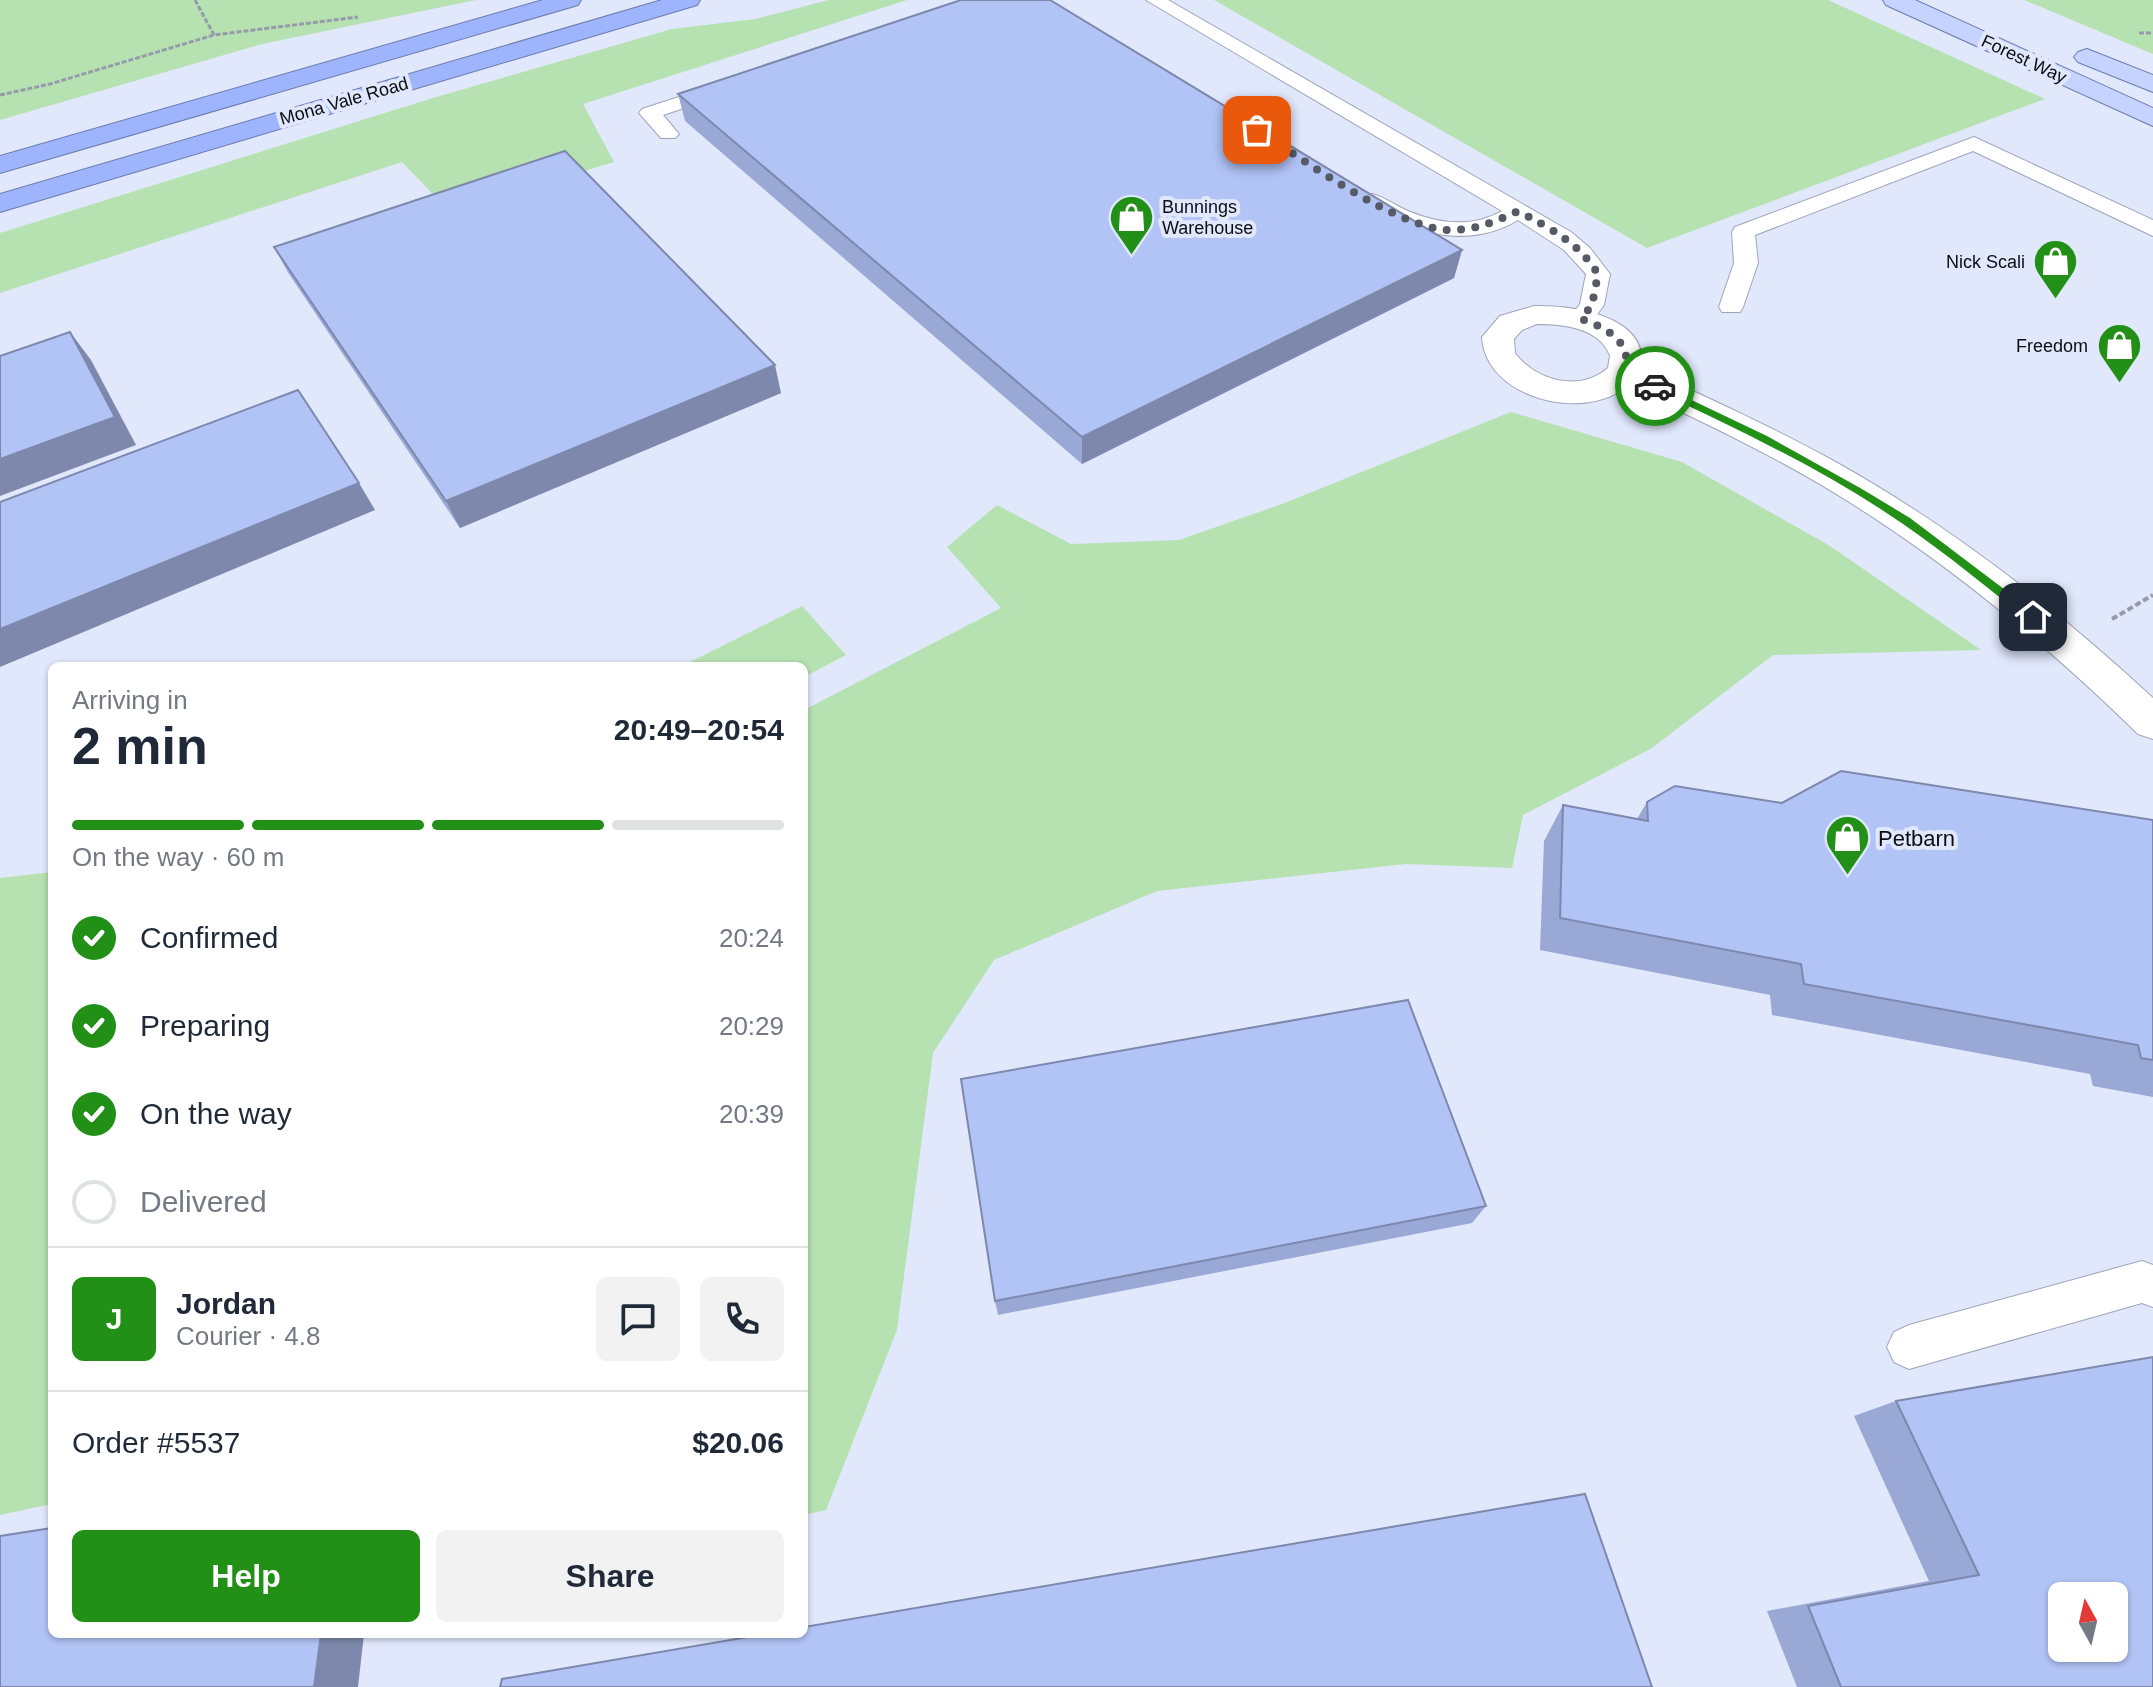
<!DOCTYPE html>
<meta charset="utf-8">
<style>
:root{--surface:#fff;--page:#f2f2f3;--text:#1f2937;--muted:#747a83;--line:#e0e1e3;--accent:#229017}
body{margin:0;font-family:Helvetica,sans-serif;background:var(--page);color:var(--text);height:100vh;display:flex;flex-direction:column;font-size:30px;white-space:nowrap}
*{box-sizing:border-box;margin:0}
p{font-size:26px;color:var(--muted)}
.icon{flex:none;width:44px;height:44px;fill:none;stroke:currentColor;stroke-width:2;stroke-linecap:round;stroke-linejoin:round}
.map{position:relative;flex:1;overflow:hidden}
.panel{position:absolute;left:48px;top:662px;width:760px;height:976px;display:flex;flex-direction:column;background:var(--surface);border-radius:12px;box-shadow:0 2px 6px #0004}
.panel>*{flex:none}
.needle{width:52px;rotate:352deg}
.buttons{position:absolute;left:2048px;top:1582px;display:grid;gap:16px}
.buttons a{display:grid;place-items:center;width:80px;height:80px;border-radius:12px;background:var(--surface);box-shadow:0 2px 6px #0004;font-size:40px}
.pin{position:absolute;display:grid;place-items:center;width:68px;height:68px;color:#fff;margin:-34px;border-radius:16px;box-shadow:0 4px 12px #0006}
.courier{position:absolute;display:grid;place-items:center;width:80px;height:80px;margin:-40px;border:6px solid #229017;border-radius:50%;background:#fff;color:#222;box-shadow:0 2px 10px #0007}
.summary em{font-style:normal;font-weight:800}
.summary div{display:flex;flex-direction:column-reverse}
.summary{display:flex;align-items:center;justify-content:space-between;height:136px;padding:0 24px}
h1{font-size:52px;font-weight:800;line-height:60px}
.bar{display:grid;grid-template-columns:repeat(4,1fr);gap:12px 8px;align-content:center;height:96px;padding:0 24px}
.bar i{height:10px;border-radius:6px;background:var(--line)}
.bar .current{background:var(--accent)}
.bar p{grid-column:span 4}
.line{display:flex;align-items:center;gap:20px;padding:0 24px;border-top:2px solid var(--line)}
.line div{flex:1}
.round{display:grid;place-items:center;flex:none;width:84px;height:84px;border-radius:12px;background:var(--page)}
ol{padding:0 24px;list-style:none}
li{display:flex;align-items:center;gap:24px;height:88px}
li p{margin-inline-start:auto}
li .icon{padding:8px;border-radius:50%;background:var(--accent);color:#fff;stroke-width:4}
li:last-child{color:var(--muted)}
li i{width:44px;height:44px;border:4px solid var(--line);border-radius:50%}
.action{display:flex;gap:16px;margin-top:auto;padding:16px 24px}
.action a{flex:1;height:92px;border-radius:12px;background:var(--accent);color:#fff;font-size:32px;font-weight:800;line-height:92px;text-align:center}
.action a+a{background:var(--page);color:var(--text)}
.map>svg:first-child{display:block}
</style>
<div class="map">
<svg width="2153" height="1687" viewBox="0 0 2153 1687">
<rect width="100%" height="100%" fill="#e1e8fc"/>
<g fill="#b6e1b1">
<path d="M0 0H476L262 44 0 120Z"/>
<path d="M829 0H907L583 104 614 162 450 212 402 162 0 293V233L433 98 672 29 755 19Z"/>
<path d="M1214 0H1828L2045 99 1647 248Z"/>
<path d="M2024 0H2153V54Z"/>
<path d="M1511 412 1682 462 1830 546 1981 650 1773 655 1652 748 1523 815 1512 868 1406 864 1157 891 994 960 933 1053 897 1330 826 1510 804 1515V710L1001 608 947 547 997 505 1071 544 1179 540 1282 504Z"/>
<path d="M802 606 846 655 804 677V666H682Z"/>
<path d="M52 872V1504L0 1515V878Z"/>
</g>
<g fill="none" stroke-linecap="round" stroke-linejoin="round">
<defs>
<g id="lane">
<path d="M1146 0H1168L1571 232 1590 248 1610 274 1604 305 1590 324H1572L1569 319 1580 304 1586 274 1564 250 1518 220C1468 250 1411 233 1364 206L1361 201 1364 196 1372 194C1385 197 1396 206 1408 211 1439 224 1472 228 1502 211Z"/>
<path d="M725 82 735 88 732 92 663 115 679 134 675 138H661L639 113 642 109Z"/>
<path d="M1974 137 2153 220V236L1973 151 1755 235 1758 263 1743 307 1740 312H1722L1719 307 1734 263 1732 232 1735 227Z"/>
<path d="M2142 1261 2153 1265V1307L2142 1303 1909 1369 1894 1362 1887 1347 1894 1332 1909 1325Z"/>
</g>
<path id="street" d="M1534 306C1571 305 1649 315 1641 367 1706 397 1770 426 1832 460 1949 525 2055 607 2153 698V739L2138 734C2051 649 1958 571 1854 505 1782 459 1705 423 1627 386 1584 423 1485 398 1482 337L1500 316ZM1537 324C1564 324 1600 328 1610 356L1608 368C1580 392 1537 382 1515 353L1514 339 1522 330Z"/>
<g id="primary">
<path d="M1883 0H1915L2153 108V126L1886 5Z"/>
<path d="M2087 49 2153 75V92L2078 62 2074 57 2078 52Z"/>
</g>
<g id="highway">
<path d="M543 0H581L578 5 0 173V156Z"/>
<path d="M662 0H700L697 5 0 212V194Z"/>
</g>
</defs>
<use href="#lane" stroke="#9fa5b8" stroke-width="2"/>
<use href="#street" stroke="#9fa5b8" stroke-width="2"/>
<use href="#primary" stroke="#6b7aab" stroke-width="2"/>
<use href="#highway" stroke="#6b7aab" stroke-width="2"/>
<g stroke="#969baa" stroke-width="3" stroke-dasharray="5 2" stroke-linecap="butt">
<path d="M195 0 214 35"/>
<path d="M2139 33H2153"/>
<path d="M0 95 50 84 214 35 358 17"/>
</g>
<path stroke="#969baa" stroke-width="4" stroke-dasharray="6 3" stroke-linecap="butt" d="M2112 619 2153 595"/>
<use href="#lane" fill="#fff" fill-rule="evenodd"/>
<use href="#street" fill="#fff" fill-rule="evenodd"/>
<use href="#primary" fill="#c5d3fe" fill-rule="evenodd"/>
<use href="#highway" fill="#9eb5fd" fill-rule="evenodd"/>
</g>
<g fill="#99a8d4">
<path d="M678 94 1462 250 1454 278 1082 464 685 121Z"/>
<path d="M274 247 781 393 460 528 289 274Z"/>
<path d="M1647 802 1782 803 2153 820V1097L2093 1086 2090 1074 1772 1015 1770 995 1540 950 1544 841 1563 805 1637 819Z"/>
<path d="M1486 1206 1472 1223 998 1315 995 1301Z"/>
<path d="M1896 1401 2153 1687H1797L1767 1611 1929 1581 1854 1416Z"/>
</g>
<g fill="#7d88ac">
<path d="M1462 250 1454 278 1082 464V437Z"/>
<path d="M70 332 91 360 136 445 0 496V459Z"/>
<path d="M775 365 781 393 460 528 446 501Z"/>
<path d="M359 483 375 510 0 667V629Z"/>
<path d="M321 1634H364L358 1687H314Z"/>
</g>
<g fill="#b2c3f6" stroke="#7d88ac" stroke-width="2" fill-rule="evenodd">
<path d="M961 0H1050L1462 250 1082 437 678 94Z"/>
<path d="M565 151 775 365 446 501 274 247Z"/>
<path d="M70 332 115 417 0 459V356Z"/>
<path d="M298 390 359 483 0 629V502Z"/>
<path d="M1841 771 2153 820V1060L2141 1058 2138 1045 1804 984 1801 964 1560 918 1563 805 1648 821 1647 802 1675 786 1782 803Z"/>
<path d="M1408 1000 1486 1206 995 1301 961 1079Z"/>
<path d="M2153 1357V1687H1841L1808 1606 1979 1575 1896 1401ZM2062 1596H2114V1648H2062Z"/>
<path d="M1585 1494 1652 1687H500L502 1679 765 1634H804V1627Z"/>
<path d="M52 1528V1634H321L314 1687H0V1536Z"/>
</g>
<path fill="#229017" d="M1651 384H1658L1767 436 1862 489 1910 518 2037 614V620H2029C1987 588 1947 554 1903 524 1825 470 1737 429 1651 388Z"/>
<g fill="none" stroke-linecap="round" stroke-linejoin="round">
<path stroke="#565a65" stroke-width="8" stroke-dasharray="0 14.4" d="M1257 130C1304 160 1394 226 1447 230 1473 231 1495 222 1518 211 1551 229 1578 242 1598 274L1592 305 1581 319C1605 327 1635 343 1624 372L1655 386"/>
</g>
<defs>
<symbol id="shop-pin" viewBox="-11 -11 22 30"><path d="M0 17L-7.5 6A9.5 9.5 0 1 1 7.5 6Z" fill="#229017" stroke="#e1e8fc"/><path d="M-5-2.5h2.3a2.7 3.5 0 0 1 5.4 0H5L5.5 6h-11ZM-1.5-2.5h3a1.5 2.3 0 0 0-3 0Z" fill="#fff"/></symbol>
</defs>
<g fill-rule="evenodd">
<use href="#shop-pin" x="1106" y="192" width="51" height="69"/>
<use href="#shop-pin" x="2030" y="236" width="51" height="69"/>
<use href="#shop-pin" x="2094" y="320" width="51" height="69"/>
<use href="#shop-pin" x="1822" y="812" width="51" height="69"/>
</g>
<g text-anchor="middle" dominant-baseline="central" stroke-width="8" stroke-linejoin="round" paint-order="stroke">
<g font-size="18" fill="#0b0d13" stroke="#e1e8fc">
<text transform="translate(2024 59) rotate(25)">Forest Way</text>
<text transform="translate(344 101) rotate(-16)">Mona Vale Road</text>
</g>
<g font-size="18" fill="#0b0d13" stroke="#e1e8fc" text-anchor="end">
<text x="1162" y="207" text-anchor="start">Bunnings<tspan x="1162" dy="21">Warehouse</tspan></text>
<text x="2025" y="262">Nick Scali</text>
<text x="2088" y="346">Freedom</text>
</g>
<g font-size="22" fill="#0b0d13" stroke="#e1e8fc" text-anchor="start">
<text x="1878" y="838">Petbarn</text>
</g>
</g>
</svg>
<div class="buttons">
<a><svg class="needle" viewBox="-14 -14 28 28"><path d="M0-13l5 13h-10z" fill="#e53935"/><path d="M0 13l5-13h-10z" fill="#747a83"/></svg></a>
</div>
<div class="pin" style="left:1257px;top:130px;background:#ea580c"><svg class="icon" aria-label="bag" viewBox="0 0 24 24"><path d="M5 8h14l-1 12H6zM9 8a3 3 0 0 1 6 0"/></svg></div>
<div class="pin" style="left:2033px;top:617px;background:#1f2937"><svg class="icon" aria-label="home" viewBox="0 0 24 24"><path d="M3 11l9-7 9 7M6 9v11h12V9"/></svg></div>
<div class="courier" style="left:1655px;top:386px"><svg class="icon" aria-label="car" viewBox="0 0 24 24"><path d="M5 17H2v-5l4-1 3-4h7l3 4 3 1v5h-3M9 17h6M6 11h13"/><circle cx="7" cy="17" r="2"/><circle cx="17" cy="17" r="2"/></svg></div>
<section class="panel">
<div class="summary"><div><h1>2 min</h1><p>Arriving in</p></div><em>20:49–20:54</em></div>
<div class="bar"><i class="current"></i><i class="current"></i><i class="current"></i><i></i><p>On the way · 60 m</p></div>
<ol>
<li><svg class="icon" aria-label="check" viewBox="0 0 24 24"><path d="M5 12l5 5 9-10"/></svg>Confirmed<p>20:24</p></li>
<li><svg class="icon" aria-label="check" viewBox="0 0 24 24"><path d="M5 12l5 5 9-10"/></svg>Preparing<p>20:29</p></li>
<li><svg class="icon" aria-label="check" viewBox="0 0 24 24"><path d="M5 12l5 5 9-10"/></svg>On the way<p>20:39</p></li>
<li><i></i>Delivered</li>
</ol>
<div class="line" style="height:144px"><b class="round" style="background:var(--accent);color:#fff">J</b><div><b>Jordan</b><p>Courier · 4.8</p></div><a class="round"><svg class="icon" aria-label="chat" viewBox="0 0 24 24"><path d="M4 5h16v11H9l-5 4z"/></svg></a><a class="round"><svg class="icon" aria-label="phone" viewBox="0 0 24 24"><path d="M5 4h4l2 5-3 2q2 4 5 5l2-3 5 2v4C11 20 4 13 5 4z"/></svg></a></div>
<div class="line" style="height:104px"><div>Order #5537</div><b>$20.06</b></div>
<div class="action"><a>Help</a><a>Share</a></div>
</section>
</div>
